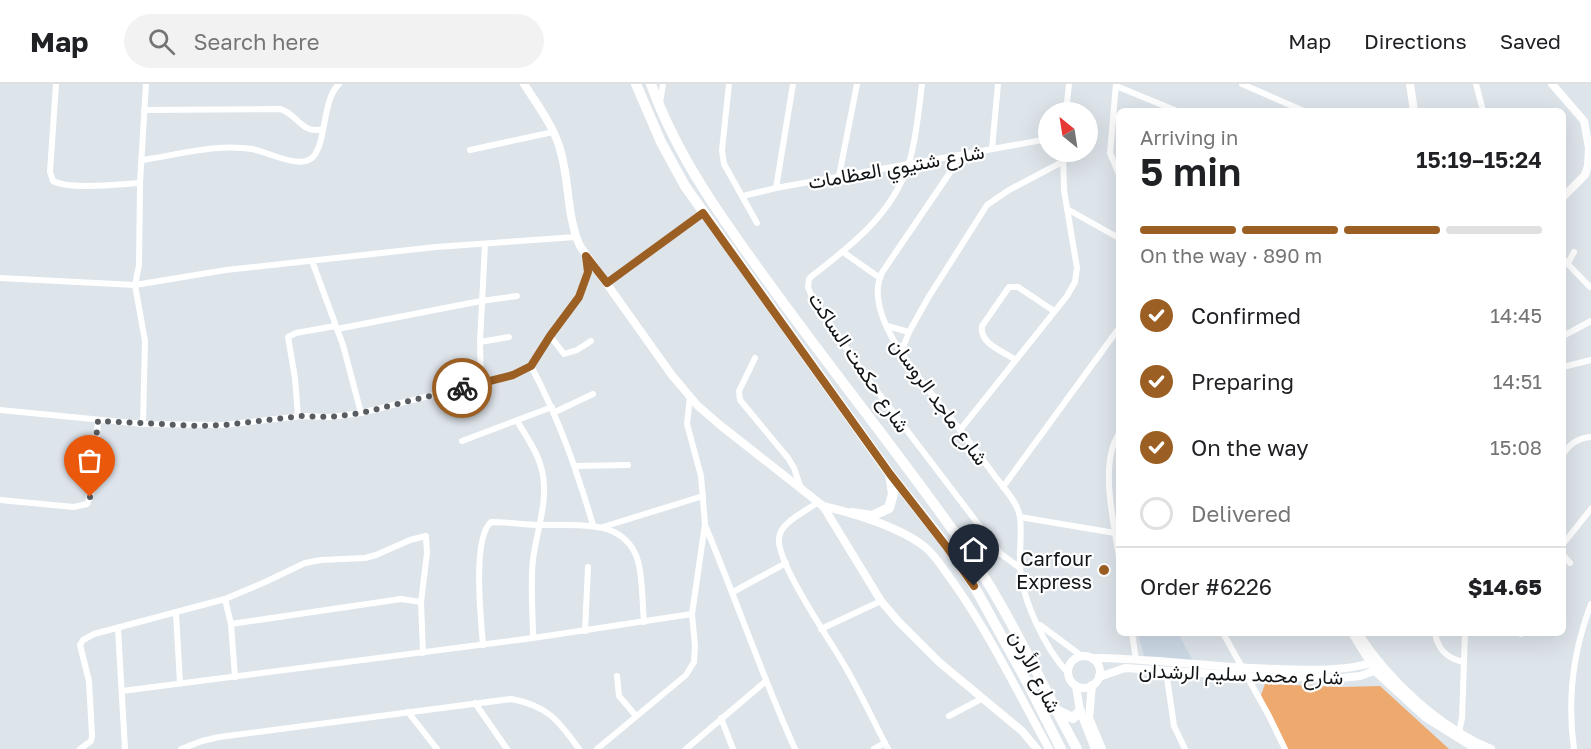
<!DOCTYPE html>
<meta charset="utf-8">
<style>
:root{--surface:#fff;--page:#f2f2f2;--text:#202124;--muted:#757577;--line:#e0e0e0;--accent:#9c5f23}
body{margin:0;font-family:"Golos Text",Vazirmatn,sans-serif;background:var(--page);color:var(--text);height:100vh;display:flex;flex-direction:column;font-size:22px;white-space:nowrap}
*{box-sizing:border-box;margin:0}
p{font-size:20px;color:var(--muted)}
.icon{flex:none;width:33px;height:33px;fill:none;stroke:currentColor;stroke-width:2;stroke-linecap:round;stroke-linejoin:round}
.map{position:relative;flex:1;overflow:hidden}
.side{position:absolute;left:1116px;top:24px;width:450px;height:528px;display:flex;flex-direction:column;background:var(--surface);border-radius:9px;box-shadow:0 6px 24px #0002}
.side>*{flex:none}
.needle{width:39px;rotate:330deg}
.fabs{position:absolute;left:1038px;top:18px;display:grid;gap:12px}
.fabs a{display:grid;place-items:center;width:60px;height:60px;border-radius:50%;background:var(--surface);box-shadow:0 6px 24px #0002;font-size:30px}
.pin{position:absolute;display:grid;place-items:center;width:51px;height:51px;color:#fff;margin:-62px -26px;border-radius:50% 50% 50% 0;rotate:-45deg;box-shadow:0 0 6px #0007}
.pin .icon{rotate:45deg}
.courier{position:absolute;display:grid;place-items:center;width:60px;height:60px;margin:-30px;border:4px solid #9c5f23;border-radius:50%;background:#fff;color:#222;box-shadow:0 2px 8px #0007}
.overview em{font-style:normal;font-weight:600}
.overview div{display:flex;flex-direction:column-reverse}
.overview{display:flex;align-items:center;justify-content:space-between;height:102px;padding:0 24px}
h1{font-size:39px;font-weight:600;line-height:45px}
.bar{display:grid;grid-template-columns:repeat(4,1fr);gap:9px 6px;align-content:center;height:72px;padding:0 24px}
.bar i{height:8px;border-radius:4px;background:var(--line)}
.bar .selected{background:var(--accent)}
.bar p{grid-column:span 4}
.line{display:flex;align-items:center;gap:15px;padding:0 24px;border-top:2px solid var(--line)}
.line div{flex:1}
ol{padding:0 24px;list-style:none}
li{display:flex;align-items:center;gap:18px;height:66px}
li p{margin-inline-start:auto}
li .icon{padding:6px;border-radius:50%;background:var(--accent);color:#fff;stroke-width:4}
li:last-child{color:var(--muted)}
li i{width:33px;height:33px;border:3px solid var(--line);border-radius:50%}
header{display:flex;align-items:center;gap:36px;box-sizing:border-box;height:84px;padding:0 30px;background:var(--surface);border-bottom:2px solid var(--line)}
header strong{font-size:28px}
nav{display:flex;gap:33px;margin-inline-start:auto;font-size:21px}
.search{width:420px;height:54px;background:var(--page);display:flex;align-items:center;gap:15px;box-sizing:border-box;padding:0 21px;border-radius:33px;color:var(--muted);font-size:22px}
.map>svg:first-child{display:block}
</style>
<header>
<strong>Map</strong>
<div class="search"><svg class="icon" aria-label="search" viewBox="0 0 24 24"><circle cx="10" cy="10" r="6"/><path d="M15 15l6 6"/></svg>Search here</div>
<nav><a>Map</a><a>Directions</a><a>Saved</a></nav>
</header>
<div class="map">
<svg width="1591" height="665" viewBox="0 0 1591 665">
<rect width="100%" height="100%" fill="#dde4ea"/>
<path fill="#ccd9e5" d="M1138 549H1178L1193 577 1145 576Z"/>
<path fill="#eda96e" d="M1265 600 1341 603 1380 602 1449 665H1285L1261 611Z"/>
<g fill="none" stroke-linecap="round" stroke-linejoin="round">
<g stroke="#fff" stroke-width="6">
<path d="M56 0 50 88 53 97C70 106 120 100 140 99"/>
<path d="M729 0 722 66 724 80 757 139"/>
<path d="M922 0C919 24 916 59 908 82 891 131 852 161 812 192L809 195 808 203 813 216 864 290 1001 470 1020 484"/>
<path d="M1116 0 1110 69 1119 90"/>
<path d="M1242 0 1304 27"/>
<path d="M1476 0 1483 27"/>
<path d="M1116 2 1177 27"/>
<path d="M660 19 663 0"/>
<path d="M144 26 280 25C297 29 301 51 323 45"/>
<path d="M1066 28 1069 0"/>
<path d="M992 65 998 0"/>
<path d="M470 66 553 48"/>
<path d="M959 72 949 90 883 187C859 229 923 298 947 329 963 350 979 370 994 391 1002 402 1015 415 1019 429 1023 440 1019 469 1020 483 1022 516 1046 566 1068 589"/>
<path d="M142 76C177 71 217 59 252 65 268 68 301 86 313 73 327 57 322 16 339 0"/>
<path d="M839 92 857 0"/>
<path d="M776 104 793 0"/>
<path d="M743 112 776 104 1048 55"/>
<path d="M1067 125 1119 154"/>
<path d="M843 168 880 194"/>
<path d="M1563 175 1590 203"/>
<path d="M312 177 343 261 361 329"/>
<path d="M1568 179 1574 168"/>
<path d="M0 194 135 201 226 186 436 163 576 153"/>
<path d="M607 199 703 129"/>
<path d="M887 242 909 248"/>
<path d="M337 245 481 217 517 212"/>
<path d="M550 252 564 270 577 266 591 257"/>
<path d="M1563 252 1591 237"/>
<path d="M480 258 509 253"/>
<path d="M901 269 909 248 928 214 987 121 1009 106 1062 78"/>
<path d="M755 274 739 307 740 316 788 374 794 384 800 402"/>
<path d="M1014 275C1002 267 979 259 982 242L1009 203H1018L1054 227"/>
<path d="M531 282C559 335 576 384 593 441"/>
<path d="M1563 283 1591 276"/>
<path d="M481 299 480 258 485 160"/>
<path d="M0 326 143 340 224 341 301 332 331 333 361 329 513 291 531 282 550 252 579 213 587 188V173"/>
<path d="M555 328 593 310"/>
<path d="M298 332 295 294 288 253 296 249 335 242"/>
<path d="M517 337C526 352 537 367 541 383 550 413 537 445 533 475 530 501 533 528 533 554"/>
<path d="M143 340 145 257 135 201 139 181 140 99 146 0"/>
<path d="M960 346 1067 212 1075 198 1077 184 1064 106 1063 68"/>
<path d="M1119 350C1099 378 1114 440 1119 473"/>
<path d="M462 357 552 323"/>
<path d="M1563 370C1571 359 1578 354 1591 353"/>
<path d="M575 382 628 381"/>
<path d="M1003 403 1119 244"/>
<path d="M0 416 74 423 87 420 92 407 98 337"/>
<path d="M818 418C807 427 780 438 779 454 776 479 832 559 846 584 861 610 874 638 888 665"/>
<path d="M1020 433 1115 449"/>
<path d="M705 441C736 515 762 592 795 665"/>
<path d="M603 443 703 412"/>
<path d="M1563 460 1591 425"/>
<path d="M1563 471 1570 479"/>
<path d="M733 508 786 479"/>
<path d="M225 515 231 540 235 593"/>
<path d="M176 530 180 599"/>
<path d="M231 540 401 515 421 518"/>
<path d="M1040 541 1083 573"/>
<path d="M118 545 125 665"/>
<path d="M821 545 881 517"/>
<path d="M585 547 588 483"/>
<path d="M1132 549 1136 576"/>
<path d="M1223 549 1269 632 1285 665"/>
<path d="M1435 549C1438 566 1447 574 1463 578"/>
<path d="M1521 549V550"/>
<path d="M483 561C481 535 472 454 491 438 508 438 525 441 542 441 573 442 618 434 635 469 643 486 642 518 644 538"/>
<path d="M1166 587 1174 642 1185 665"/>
<path d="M617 592 619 612 636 632"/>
<path d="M122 607 533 554 692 530"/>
<path d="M475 619 507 665"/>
<path d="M408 628 437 665"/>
<path d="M949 632 983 614"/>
<path d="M721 634 733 665"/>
<path d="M1459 648 1462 634 1465 549"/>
<path d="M80 665 91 657 92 652 89 597 80 561 83 556 94 550 225 515 263 499 305 479 321 476 365 474 376 471 410 456 426 452 427 469 421 518 423 569"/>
<path d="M181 665 202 657 219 653 511 615C547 621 559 637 579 665"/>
<path d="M597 665 686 591 694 578 695 562 692 530 705 440 701 392 687 340 690 312"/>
<path d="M686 665 766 597"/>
<path d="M874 665 885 659"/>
<path d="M1574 665C1567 615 1573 567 1591 520"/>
</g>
<g stroke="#fff" stroke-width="8">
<path d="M524 0C537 20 554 43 560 65 570 97 566 131 580 162L671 290 697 321 720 341 823 422 881 517 899 538 939 578 1022 647 1037 665"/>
<path d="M1410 0 1414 27"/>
<path d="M1552 0 1584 37 1589 64 1588 82 1585 91 1563 113"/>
<path d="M823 422C853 429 900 443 925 463 936 472 944 486 953 498 990 550 1018 609 1049 665"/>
<path d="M1352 549 1376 588 1389 600 1425 633 1476 665"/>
<path d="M1358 549C1388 596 1439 643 1491 665"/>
<circle cx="1084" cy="588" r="16"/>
<path d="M1092 574C1153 574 1215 584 1277 585 1311 586 1345 588 1378 577"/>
<path d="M1099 593 1125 584 1248 592 1341 594 1360 592 1383 584"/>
<path d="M1092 601 1089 634 1102 665"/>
<path d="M1076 602 1080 627 1095 665"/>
</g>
<g stroke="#fff" stroke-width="10">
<path d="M636 0 661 58 685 102 890 390 947 462 974 502 1028 600 1061 665"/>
<path d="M651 0C677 73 723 136 768 198 830 284 896 366 957 452 1005 518 1038 594 1077 665"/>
<path d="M852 429 872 432 889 424 893 410 890 390"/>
<path d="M1056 626 1073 634 1080 627"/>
</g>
</g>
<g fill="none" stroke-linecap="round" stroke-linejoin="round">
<path stroke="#595d61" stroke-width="6" stroke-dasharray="0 10.8" d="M90 413 98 337 201 342 224 341 301 332 331 333 361 329 462 304"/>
<path stroke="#9c5f23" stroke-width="8" d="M462 304 513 291 531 282 550 252 579 213 588 188 586 172 607 199 703 129 890 390 946 462 974 502"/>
</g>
<circle fill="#9c5f23" stroke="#fff" stroke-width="2" cx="1104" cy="486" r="6"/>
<g text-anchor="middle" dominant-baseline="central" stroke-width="4.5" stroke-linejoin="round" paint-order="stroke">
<g font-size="20" fill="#121517" stroke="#fff">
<text transform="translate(896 82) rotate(-10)">شارع شتيوي العظامات</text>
<text transform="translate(860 278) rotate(56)">شارع حكمت الساكت</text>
<text transform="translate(940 317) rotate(54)">شارع ماجد الروسان</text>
<text transform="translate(1036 587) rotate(63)">شارع الأردن</text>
<text transform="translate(1241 589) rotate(2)">شارع محمد سليم الرشدان</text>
</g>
<g font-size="20" fill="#121517" stroke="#fff" text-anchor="end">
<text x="1092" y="474">Carfour<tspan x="1092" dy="23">Express</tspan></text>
</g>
</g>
</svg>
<div class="fabs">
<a><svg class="needle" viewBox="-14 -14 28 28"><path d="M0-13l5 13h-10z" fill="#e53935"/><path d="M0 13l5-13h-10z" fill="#757577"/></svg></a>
</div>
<div class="pin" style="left:90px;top:413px;background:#ea580c"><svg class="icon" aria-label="bag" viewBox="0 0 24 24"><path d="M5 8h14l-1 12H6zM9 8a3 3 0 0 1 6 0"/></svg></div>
<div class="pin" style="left:974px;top:502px;background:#1f2937"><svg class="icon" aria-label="home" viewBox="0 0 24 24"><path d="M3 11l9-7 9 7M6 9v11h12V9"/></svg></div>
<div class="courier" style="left:462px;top:304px"><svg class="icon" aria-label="bike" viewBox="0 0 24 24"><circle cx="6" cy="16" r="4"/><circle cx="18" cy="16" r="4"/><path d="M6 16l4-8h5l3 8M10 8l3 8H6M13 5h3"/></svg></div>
<section class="side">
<div class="overview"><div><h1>5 min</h1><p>Arriving in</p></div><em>15:19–15:24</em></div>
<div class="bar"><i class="selected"></i><i class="selected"></i><i class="selected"></i><i></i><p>On the way · 890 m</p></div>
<ol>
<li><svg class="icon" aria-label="check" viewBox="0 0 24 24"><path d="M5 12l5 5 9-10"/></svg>Confirmed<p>14:45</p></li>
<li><svg class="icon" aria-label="check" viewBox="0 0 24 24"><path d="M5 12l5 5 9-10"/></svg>Preparing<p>14:51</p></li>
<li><svg class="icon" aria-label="check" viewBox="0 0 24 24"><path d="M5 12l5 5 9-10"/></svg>On the way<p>15:08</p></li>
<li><i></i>Delivered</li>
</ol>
<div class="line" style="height:78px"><div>Order #6226</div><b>$14.65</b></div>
</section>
</div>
